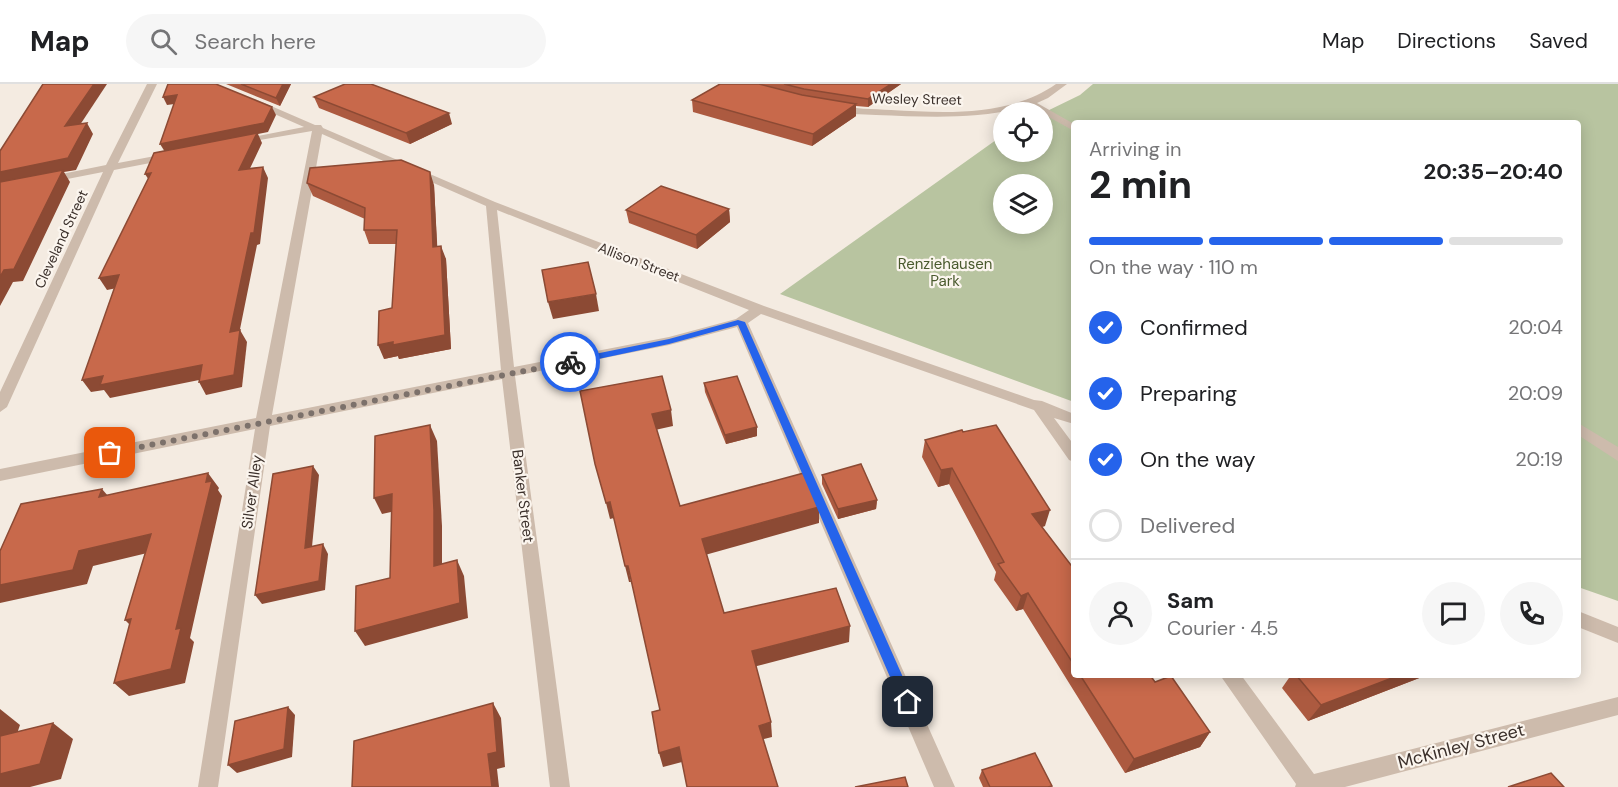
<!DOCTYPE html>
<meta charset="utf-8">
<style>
:root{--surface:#fff;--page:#f6f6f6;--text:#202124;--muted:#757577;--line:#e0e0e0;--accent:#2563eb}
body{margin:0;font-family:"DM Sans",sans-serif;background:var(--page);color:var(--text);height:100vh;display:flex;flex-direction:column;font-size:22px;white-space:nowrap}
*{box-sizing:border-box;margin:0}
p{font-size:20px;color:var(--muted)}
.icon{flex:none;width:33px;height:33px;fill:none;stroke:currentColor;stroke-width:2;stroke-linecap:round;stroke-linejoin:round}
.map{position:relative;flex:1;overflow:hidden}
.sheet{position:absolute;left:1071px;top:36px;width:510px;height:558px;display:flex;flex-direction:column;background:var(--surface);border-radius:6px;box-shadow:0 3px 15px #0003}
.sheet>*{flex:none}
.buttons{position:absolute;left:993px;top:18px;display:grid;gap:12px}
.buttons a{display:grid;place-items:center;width:60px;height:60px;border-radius:50%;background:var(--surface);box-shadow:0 3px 15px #0003;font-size:30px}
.pin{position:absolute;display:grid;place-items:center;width:51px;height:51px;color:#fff;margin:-26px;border-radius:12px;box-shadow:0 3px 9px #0006}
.courier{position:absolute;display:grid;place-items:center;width:60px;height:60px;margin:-30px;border:4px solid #2563eb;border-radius:50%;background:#fff;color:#222;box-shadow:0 2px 8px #0007}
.head em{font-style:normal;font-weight:700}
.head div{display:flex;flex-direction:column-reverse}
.head{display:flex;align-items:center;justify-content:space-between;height:102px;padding:0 18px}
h1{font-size:39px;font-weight:700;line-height:45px}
.bar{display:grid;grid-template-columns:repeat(4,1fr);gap:9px 6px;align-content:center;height:72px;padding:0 18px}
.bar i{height:8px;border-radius:4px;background:var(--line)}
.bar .active{background:var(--accent)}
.bar p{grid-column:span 4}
.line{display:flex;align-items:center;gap:15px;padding:0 18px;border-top:2px solid var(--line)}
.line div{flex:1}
.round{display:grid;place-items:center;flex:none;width:63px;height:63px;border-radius:32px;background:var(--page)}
ol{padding:0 18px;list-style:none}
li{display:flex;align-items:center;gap:18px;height:66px}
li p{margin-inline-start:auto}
li .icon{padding:6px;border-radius:50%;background:var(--accent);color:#fff;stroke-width:4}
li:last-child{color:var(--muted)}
li i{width:33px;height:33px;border:3px solid var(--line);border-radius:50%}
header{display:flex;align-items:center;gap:36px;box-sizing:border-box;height:84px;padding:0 30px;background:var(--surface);border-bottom:2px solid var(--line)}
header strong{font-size:28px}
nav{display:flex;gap:33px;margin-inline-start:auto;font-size:21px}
.search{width:420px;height:54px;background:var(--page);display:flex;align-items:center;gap:15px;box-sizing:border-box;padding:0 21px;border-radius:33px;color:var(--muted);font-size:22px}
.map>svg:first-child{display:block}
</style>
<header>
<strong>Map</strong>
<div class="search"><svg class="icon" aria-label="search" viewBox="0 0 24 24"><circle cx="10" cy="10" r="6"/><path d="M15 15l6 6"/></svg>Search here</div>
<nav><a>Map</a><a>Directions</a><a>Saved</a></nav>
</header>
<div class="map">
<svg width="1618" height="703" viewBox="0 0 1618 703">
<rect width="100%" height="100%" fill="#f4ebe1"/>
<path fill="#b8c4a0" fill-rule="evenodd" d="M1093 0H1618V517L1578 503V39H1074V318L780 210 1003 51 1004 68H1042L1043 29 1080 11ZM1004 100H1042V140H1004Z"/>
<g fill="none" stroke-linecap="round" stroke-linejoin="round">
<g fill="#cdbbac" fill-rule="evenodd">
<path d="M147 0H157L118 79 171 69 176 72 171 75 114 86 7 323 0 328V308L103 88 47 99 42 96 47 93 106 81Z"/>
<path d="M1056 0H1067L1048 14 1037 19 1074 40V47L1029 22C979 36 928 33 876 31 863 30 843 32 831 24L836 21C854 25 873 25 891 26 946 29 1009 33 1056 0Z"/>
<path d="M255 15 315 41H321L323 44 495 118 764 222 1034 316 1042 317 1074 330V340L1054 334 1074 361V378L1069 376 1034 326 761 230 748 239 955 703H934L737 243 669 261 515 292 570 703H550L502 295 270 342 218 703H198L255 345 0 397V385L256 334 312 47 237 60V56L304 43 252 20 250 18ZM322 50 486 122 501 286 272 331ZM497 126 749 226 736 235 669 253 514 283Z"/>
<path d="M1578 339 1618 363V377L1578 351Z"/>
<path d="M1578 527 1618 543V559L1578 543Z"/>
<path d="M1220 591H1241L1314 690 1618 613V631L1345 703H1295L1296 700Z"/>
</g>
</g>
<g fill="#ac5a40">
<path d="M226 0H291L280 22Z"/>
<path d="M720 0H901L868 23 856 22V32L812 62 693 28 692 16Z"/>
<path d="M314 13 452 40 410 60 319 24Z"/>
<path d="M307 99 434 101 437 162 446 175 451 265 399 275 398 272 384 275 392 224 396 160H369L364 146 365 135 313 112Z"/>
<path d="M729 125 730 138 697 165 629 139 626 126Z"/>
<path d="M704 299 757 352 726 360 705 308Z"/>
<path d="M925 356 1045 442 1042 443 1074 485V591H1150L1155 598 1210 648 1200 663 1125 689 1023 525 1016 527 994 496 996 488 949 400 938 403 922 373Z"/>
<path d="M822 391 877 416 876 425 838 435 822 400Z"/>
<path d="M1291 591H1427L1308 637 1282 604Z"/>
<path d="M982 686 1052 702 1051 703H983L979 694Z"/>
</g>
<g fill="#8c4a34">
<path d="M94 0H107L72 53 65 42Z"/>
<path d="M283 0H291L280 22 276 14Z"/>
<path d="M891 0H901L868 23V15Z"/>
<path d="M177 11 182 19 167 21 163 13Z"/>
<path d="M856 20V32L812 62 813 50Z"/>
<path d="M272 23 276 31 268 48 258 50 262 59 244 97 165 68 160 60Z"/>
<path d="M449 29 452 40 410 60 406 49Z"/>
<path d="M87 39 93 50 76 86 64 88 70 98 23 197 13 198 0 222V88Z"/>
<path d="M263 83 268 94 260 160 257 161 237 260 230 248Z"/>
<path d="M430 88 434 101 438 176 433 163Z"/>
<path d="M151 89 152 101 145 90Z"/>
<path d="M729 125 730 138 697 165 696 151Z"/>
<path d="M441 162 446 175 451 265 399 275 398 272 384 275 378 261Z"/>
<path d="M119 191 127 202 107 206 99 194Z"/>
<path d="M596 210 599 227 553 235 548 218Z"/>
<path d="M240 246 247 258 242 303 206 311 199 298Z"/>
<path d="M202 281 209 294 110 314 104 306 91 308 82 296 103 292Z"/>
<path d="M671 326 673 342 655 346 652 330Z"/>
<path d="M430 341 437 357 442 442V498L434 482Z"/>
<path d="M757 343V352L726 360 725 351Z"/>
<path d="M313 382 319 391 311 473 305 464Z"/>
<path d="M952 384 949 400 938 403 941 386Z"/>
<path d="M208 389 219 404 218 406 222 412 190 554 194 558 185 599 129 612 114 599 176 545Z"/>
<path d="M102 405 114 419 99 413Z"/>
<path d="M392 410 400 426 382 430 374 414Z"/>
<path d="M877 416 876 425 838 435V425Z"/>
<path d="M610 418 614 434 610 435 606 419Z"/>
<path d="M819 423V439L705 471 702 455Z"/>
<path d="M1050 426 1045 442 1028 446 1032 430Z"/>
<path d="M151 450 164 465 93 482 87 500 0 519V501L79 467Z"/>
<path d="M323 460 328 470 325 506 262 520 255 511Z"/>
<path d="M457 476 464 492 468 534 365 562 355 547Z"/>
<path d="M625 482H628L631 498H629Z"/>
<path d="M1028 509 1023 525 1016 527 1021 512Z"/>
<path d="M131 535 139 550 125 536Z"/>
<path d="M850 542 849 558 753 583 752 567Z"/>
<path d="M1400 591H1427L1308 637 1321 621Z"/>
<path d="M493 619 501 634 505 683 497 685 499 703H492L488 670Z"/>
<path d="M288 623 295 631 292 673 237 689 228 681Z"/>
<path d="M0 625 20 641 10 670 0 663Z"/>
<path d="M771 638 772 653 760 656 759 642Z"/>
<path d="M53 639 73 655 61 695 30 703H0V690Z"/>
<path d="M1210 648 1200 663 1125 689 1134 675Z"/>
<path d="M679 663 682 678 663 683 659 669Z"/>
</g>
<g fill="#c8694b" stroke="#8c4a34" stroke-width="1.5">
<path d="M43 0H94L65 42 87 39 68 74 0 88V67Z"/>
<path d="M168 0H216L272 23 264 39 160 60 177 11 163 13Z"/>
<path d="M241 0H283L276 14Z"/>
<path d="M345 0H371L449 29 406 49 314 13Z"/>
<path d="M720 0H759L802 11 856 20 813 50 692 16Z"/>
<path d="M784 0H891L868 15 804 5Z"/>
<path d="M257 49 239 86 263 83 254 149H251L230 248 240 246 234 291 199 298 202 281 100 301 103 292 82 296 119 191 99 194 151 89 145 90 154 69Z"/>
<path d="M401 76 430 88 433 163 441 162 445 251 393 261V258L378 261 379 227 392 224 397 146H364L365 124 307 99 310 84Z"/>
<path d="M63 86 14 185 4 186 0 193V98Z"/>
<path d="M661 102 729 125 696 151 626 126Z"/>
<path d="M588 178 596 210 548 218 542 186Z"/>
<path d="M662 292 671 326 652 330 680 422 804 389 819 423 702 455 724 529 836 504 850 542 752 567 771 638 759 642 778 703H687L679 663 659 669 652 628 660 626 628 482H625L610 418 606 419 595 380 580 307Z"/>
<path d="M737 292 757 343 725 351 704 299Z"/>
<path d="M430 341 434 426V482L457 476 460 519 355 547 356 502 390 494 392 410 374 414 375 352Z"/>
<path d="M996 341 1050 426 1032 430 1074 485V581L1028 509 1021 512 998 480 1004 478 952 384 941 386 925 356 962 346 963 348Z"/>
<path d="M861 380 877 416 838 425 822 391Z"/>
<path d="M313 382 305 464 323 460 319 497 255 511 273 390Z"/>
<path d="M208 389 206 398 212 397 176 545 181 544 171 585 114 599 131 535 125 536 151 450 79 467 73 486 0 501V467L21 420 102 405 99 413Z"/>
<path d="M1080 591H1150L1155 598 1171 592 1210 648 1134 675Z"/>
<path d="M1296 591H1400L1321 621Z"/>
<path d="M493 619 497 668 488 670 492 703H352L354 657Z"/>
<path d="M288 623 284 665 228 681 235 637Z"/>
<path d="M53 639 40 680 0 690V652Z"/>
<path d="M1035 669 1052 702 1048 703H990L982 686Z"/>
<path d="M1551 689 1564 703H1508Z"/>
<path d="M905 693 908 703H855Z"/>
</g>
<path fill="#2563eb" d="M738 236 745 238 914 618 912 623H903L738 241 669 260 570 281 565 278 570 275 669 255Z"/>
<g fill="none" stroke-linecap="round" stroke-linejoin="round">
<path stroke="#7c716b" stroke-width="6" stroke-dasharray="0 10.8" d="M110 369 570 278"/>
</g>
<g text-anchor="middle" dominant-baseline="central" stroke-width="4.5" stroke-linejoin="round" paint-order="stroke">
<g font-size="14" fill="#3b302b" stroke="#fbf5ee">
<text transform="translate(917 15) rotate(1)">Wesley Street</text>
<text transform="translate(61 155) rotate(-65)">Cleveland Street</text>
<text transform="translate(639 178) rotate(21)">Allison Street</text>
</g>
<g font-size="15" fill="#4a5a2e" stroke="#fbf5ee">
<text x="945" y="180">Renziehausen<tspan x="945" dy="17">Park</tspan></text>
</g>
<g font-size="15" fill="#3b302b" stroke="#fbf5ee">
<text transform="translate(252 408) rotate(-82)">Silver Alley</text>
<text transform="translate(523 412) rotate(83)">Banker Street</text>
</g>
<g font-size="18" fill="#3b302b" stroke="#fbf5ee">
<text transform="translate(1461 662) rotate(-15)">McKinley Street</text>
</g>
</g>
</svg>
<div class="buttons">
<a><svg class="icon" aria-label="locate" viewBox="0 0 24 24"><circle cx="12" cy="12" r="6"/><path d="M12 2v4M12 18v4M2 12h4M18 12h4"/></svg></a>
<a><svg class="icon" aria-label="layers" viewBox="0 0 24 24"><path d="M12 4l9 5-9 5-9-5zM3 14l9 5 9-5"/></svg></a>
</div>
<div class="pin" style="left:110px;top:369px;background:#ea580c"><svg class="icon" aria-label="bag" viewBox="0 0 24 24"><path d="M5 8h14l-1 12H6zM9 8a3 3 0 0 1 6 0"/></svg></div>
<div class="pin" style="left:908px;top:618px;background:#1f2937"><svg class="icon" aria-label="home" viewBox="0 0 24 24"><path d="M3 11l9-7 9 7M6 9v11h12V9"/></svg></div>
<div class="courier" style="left:570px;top:278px"><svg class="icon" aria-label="bike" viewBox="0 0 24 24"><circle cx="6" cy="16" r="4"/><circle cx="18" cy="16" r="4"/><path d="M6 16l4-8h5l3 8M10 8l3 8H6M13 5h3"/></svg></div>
<section class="sheet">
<div class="head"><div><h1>2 min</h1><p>Arriving in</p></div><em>20:35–20:40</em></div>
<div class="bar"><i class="active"></i><i class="active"></i><i class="active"></i><i></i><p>On the way · 110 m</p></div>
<ol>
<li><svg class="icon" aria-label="check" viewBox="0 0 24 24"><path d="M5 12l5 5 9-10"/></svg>Confirmed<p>20:04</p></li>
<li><svg class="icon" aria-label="check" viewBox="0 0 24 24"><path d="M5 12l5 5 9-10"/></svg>Preparing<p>20:09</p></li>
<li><svg class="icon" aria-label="check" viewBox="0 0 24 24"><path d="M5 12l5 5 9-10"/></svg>On the way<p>20:19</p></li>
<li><i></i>Delivered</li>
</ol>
<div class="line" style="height:108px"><a class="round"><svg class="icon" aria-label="person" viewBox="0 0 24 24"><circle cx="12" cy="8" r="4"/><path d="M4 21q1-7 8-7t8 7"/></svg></a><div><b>Sam</b><p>Courier · 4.5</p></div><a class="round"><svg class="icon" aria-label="chat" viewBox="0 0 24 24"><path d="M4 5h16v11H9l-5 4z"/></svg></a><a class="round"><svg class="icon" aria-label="phone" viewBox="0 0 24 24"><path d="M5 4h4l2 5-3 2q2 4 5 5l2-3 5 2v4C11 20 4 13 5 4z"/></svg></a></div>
</section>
</div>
